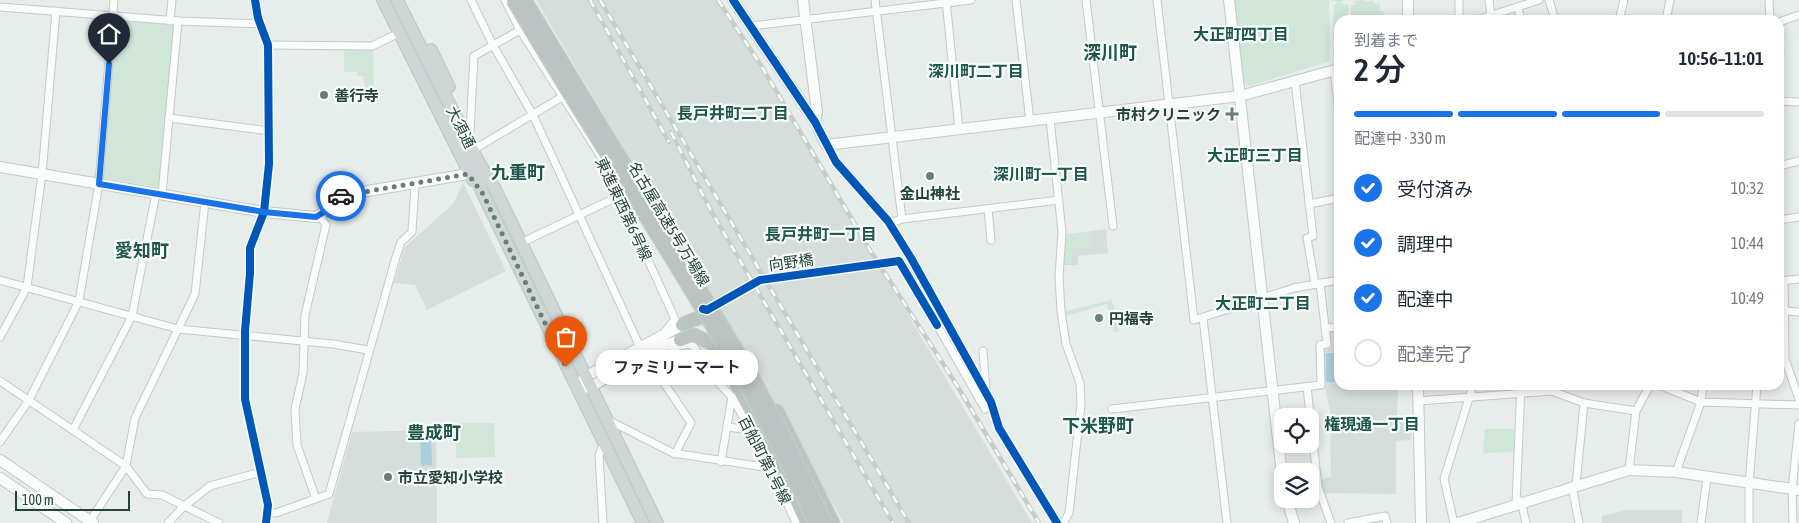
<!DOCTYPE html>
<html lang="ja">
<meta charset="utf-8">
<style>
:root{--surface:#fff;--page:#f6f6f7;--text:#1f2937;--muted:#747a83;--line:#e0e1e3;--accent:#1a73e8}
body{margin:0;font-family:"Asap Condensed","Noto Sans JP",sans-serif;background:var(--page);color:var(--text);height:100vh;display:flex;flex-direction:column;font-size:19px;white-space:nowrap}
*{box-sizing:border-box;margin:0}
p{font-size:16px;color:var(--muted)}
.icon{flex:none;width:28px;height:28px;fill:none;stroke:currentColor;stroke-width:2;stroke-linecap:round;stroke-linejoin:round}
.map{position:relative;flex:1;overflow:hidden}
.sheet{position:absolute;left:1334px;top:15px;width:450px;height:375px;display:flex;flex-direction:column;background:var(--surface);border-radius:15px;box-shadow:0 2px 12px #0003}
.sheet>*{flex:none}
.tools{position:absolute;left:1274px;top:408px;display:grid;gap:10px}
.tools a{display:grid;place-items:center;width:45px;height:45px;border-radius:10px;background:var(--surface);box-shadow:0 2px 12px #0003;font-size:25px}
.scale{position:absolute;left:15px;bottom:12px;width:115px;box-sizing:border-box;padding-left:5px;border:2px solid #23423c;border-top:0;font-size:14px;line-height:18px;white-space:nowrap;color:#23423c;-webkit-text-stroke:4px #f6fbf9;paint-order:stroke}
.pin{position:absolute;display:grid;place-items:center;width:42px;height:42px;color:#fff;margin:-51px -21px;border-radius:50% 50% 50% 0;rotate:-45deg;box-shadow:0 0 5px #0007}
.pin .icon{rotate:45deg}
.courier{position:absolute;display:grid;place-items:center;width:50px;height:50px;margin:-25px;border:4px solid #1a73e8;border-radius:50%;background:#fff;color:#222;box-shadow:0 1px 6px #0007}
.bubble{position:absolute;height:35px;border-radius:15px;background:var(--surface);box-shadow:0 2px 12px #0003;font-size:16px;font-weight:600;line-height:35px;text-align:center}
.headline em{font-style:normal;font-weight:600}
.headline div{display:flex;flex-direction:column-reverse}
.headline{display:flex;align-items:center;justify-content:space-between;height:85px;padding:0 20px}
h1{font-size:32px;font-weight:600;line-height:38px}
.bar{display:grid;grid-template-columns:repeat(4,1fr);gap:8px 5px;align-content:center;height:60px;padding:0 20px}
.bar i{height:6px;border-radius:4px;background:var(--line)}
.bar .current{background:var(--accent)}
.bar p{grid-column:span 4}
ol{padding:0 20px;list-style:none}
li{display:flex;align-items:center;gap:15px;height:55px}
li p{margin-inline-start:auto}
li .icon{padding:5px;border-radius:50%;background:var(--accent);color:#fff;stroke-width:4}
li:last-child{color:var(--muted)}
li i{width:28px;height:28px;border:2px solid var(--line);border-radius:50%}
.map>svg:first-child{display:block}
</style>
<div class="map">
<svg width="1799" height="523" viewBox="0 0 1799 523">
<rect width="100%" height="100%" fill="#e7edea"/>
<g fill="#d5deda">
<path d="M536 0H716L747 45 1032 523H844Z"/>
<path d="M463 183 506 271 427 310 415 285 394 283 405 247 453 204Z"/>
<path d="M1106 229 1108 253 1078 256V265H1061L1063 235Z"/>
<path d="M1329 331H1339V385H1398L1397 421H1411V440L1396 441V494L1323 493 1321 480 1331 477 1330 412 1325 387H1323V351L1331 348Z"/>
<path d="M436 430 437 523H327L352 432Z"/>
<path d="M1627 510H1682V523H1602V516Z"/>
</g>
<g fill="#d0e6d8">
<path d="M1234 0H1344L1340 3 1349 5 1347 20H1339V42L1333 38 1334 5 1339 2 1329 0 1330 61 1249 86 1243 82Z"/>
<path d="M1362 0 1369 2 1372 0 1375 4 1380 3V11L1384 12V20L1351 18V5L1356 4 1354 1Z"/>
<path d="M119 21 173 24 174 27 159 185 157 187 104 178 116 23Z"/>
<path d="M344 47 373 48 374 89H365L363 76H357V72H344Z"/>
<path d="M1092 232 1093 247 1072 248V264H1063L1064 236Z"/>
<path d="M1112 300 1119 331 1114 333 1107 304 1066 316 1065 311Z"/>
<path d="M456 423H494L495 457 456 458Z"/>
<path d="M1485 429H1514V452L1483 453Z"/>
</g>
<g fill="#a7d0db">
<rect x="1326" y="353" width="12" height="29"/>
<path d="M431 436 432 465 421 466 420 437Z"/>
</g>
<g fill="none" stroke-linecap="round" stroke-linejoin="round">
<defs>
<g id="street">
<path d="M255 0 258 18 268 45 269 164 264 212 250 248V273L245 331V399L268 505 266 523"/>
<path d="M471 0 493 45 533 115 640 347"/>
<path d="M505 0 520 30 600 155 675 319 665 332"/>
<path d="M875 0 902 219"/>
<path d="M946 0 959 130"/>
<path d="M1016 0 1030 122"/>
<path d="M1086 0 1113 226"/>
<path d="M1157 0 1194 320 1294 288 1339 280"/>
<path d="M1459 0V20"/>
<path d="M1489 0 1491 16"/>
<path d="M1549 0 1555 20"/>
<path d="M1769 0 1770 20"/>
<path d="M0 7 178 21 260 24"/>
<path d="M1518 8 1521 20"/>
<path d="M1477 20 1539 0"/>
<path d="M1619 20 1624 0"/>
<path d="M1666 20 1670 0"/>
<path d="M170 21 172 0"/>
<path d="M1779 22 1799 15"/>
<path d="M751 26 971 0"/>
<path d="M268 45 372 46 399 33"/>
<path d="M1779 51H1780"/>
<path d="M1334 70 1339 112"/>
<path d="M1295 81 1313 236 1307 238 1315 284"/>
<path d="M1779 101 1799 102"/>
<path d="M169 118 269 131"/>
<path d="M1050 119 1062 232 1059 277 1061 311 1066 344 1080 383 1081 404 1069 513 1063 523"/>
<path d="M470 132 474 56 520 30"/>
<path d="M826 145C843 174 870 195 889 222 927 279 956 343 991 402L999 428 1057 523"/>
<path d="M478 147 562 97"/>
<path d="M1779 166 1799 161"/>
<path d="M162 194 178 21"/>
<path d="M331 200 335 185"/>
<path d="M1309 204 1339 198"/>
<path d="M988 209 991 240"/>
<path d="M1779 220 1799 217"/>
<path d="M889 224 902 219 1059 200"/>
<path d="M521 243 619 196"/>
<path d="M890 262 899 261 903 265 985 409"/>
<path d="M0 280 178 329 333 344 368 350"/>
<path d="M1779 281 1799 279"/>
<path d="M1784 281 1785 359 1799 399"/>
<path d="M1785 311 1799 312"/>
<path d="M1203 318 1227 523"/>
<path d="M1326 328 1339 327"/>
<path d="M0 337 27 287 42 174 56 11"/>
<path d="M668 346 675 347 689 344 694 347 715 379 732 397 771 468 796 523"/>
<path d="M983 351 986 391"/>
<path d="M646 356 691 423 675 454"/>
<path d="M0 381 126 466 147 494 162 495 219 523"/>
<path d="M1659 385 1701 402 1799 405"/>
<path d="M1307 387 1318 487 1331 523"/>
<path d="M1418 401 1552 391 1584 403 1636 411"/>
<path d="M1112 409 1321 385 1320 345 1327 344 1320 283"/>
<path d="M608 420 673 453 771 468"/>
<path d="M727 427 751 430"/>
<path d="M73 430 132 316 156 193"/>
<path d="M0 442 29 400 79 301 99 183 114 0"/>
<path d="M721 462 732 397"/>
<path d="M1629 470 1636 411 1650 385"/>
<path d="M1676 472 1701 402 1703 385"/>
<path d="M1576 485 1584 403"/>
<path d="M1572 486 1579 523"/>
<path d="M316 499 297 445 295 409 303 373 305 315 326 225 320 216"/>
<path d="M1521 501 1526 523"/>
<path d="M1516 503 1521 385"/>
<path d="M268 512 276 513 329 494 396 257 401 242 412 232 415 184"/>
<path d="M90 521 126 466 135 418 195 294 205 202"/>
<path d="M168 523 183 507 210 486 261 472"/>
<path d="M603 523 599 455 604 443"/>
<path d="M1348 523 1385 516 1387 523"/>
<path d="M1454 523 1444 479 1473 385"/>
<path d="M1701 523 1707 478"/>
<path d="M1749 523V484L1757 385"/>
<path d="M1793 523 1792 489 1799 424"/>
</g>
<g id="secondary">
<path d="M733 0 815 122 826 145 1240 96 1339 69"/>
<path d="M803 0 817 112 815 122"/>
<path d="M1229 0 1282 475"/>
<path d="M1408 0V20"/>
<path d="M0 167 264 212 316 217C327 213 328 201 338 196L468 174"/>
<path d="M619 196 628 195 637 198"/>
<path d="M1418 385 1421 523"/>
<path d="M583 388 590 387 665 345 680 340"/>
<path d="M577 389 585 377 682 325"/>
<path d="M0 460 93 523"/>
<path d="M0 478 66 523"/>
<path d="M1287 499 1294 523"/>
<path d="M1458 523 1629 470 1676 472 1799 490"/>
</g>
<g id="primary">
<path d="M383 0 473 180"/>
<path d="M397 0 477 159 495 189 657 523"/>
<path d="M431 50 449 87"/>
<path d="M468 155 483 194 643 523"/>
</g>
<g id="highway">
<path d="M682 325C693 319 704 314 716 321"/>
<path d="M680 340 694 335 713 344 734 379 768 440 807 523"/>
<path d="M777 411 833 523"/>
</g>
</defs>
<use href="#street" stroke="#c4cac8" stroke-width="9"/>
<use href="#secondary" stroke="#c3cac8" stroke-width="12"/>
<use href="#primary" stroke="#c2ccc9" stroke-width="14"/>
<use href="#highway" stroke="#c2ccc9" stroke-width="15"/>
<use href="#street" stroke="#fbfcfc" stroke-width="7"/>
<use href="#secondary" stroke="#fbfcfc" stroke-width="10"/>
<use href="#primary" stroke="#cfd7d6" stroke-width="11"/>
<use href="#highway" stroke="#bbc4c2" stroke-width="12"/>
<defs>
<g id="rail">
<path d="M590 0 669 142"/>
<path d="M600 0 909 523"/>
<path d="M718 0 762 67 870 250 958 387 1039 523"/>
<path d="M671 132 710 209 893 523"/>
</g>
</defs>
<use href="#rail" stroke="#c8cdcb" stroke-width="4.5"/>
<use href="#rail" stroke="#f6fbf9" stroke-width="2.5" stroke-dasharray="8" stroke-linecap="butt"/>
<defs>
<path id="street-bridge" d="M709 308 760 280 890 262"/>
<g id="highway-bridge">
<path d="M513 0C614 174 733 339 815 523"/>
<path d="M525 0 749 370 782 432 826 523"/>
</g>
</defs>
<use href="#street-bridge" stroke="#c4cac8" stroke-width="9" stroke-linecap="butt"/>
<use href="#highway-bridge" stroke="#c2ccc9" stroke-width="15" stroke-linecap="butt"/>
<use href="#street-bridge" stroke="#fbfcfc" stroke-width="7"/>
<use href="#highway-bridge" stroke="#bbc4c2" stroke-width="12"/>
<defs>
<g id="cycleway">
<path d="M255 0 258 18 268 45 269 164 264 212 250 248V273L245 331V399L268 505 266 523"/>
<path d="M733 0 815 122 836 162 888 221 911 258 991 402 999 428 1057 523"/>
<path d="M703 309 707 310 760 280 899 261 937 325"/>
</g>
</defs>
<use href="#cycleway" stroke="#f6fbf9" stroke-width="11"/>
<use href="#cycleway" stroke="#0057b8" stroke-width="8"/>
</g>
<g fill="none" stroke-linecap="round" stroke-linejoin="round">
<path stroke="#687e79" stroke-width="5" stroke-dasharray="0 9" d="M341 196 468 174 483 194 566 367"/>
<path stroke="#1a73e8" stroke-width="6" d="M109 64 99 184 264 212 316 217 324 212 331 200 341 196"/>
</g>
<g fill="#687e79" stroke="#f6fbf9" stroke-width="2">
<circle cx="324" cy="95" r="5"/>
<path d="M1229.5 106.5h5v5h5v5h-5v5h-5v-5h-5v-5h5z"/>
<circle cx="930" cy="176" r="5"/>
<circle cx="1099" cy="318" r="5"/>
<circle cx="388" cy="477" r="5"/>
</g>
<g text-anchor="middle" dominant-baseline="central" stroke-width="4.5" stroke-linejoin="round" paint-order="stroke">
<g font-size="15" font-weight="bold" fill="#23423c" stroke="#f6fbf9" text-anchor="start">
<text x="334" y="95">善行寺</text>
<text x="1221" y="114" text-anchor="end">市村クリニック</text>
<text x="930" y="193" text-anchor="middle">金山神社</text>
<text x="1109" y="318">円福寺</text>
<text x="398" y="477">市立愛知小学校</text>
</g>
<g font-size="15" fill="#23423c" stroke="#f6fbf9">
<text transform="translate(461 127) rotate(63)">大須通</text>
<text transform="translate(624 209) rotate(65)">東進東西第6号線</text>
<text transform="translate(669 224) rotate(59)">名古屋高速5号万場線</text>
<text transform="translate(791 262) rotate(-8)">向野橋</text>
<text transform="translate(765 460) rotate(63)">百船町第1号線</text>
</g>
<g font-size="16" font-weight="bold" fill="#1e554c" stroke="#f6fbf9">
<text x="1241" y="34">大正町四丁目</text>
<text x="976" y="71">深川町二丁目</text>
<text x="733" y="113">長戸井町二丁目</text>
<text x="1255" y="155">大正町三丁目</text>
<text x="1041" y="174">深川町一丁目</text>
<text x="821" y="234">長戸井町一丁目</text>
<text x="1263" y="303">大正町二丁目</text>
<text x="1372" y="424">権現通一丁目</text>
</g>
<g font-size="18" font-weight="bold" fill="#1e554c" stroke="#f6fbf9">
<text x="1110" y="52">深川町</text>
<text x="518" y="172">九重町</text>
<text x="142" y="250">愛知町</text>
<text x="1098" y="425">下米野町</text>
<text x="434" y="432">豊成町</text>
</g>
</g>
</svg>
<div class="tools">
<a><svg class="icon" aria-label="locate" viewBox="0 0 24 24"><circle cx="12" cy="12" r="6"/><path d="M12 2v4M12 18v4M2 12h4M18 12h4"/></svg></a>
<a><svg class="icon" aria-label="layers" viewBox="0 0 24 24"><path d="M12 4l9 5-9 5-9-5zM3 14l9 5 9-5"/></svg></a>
</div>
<div class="scale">100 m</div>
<div class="pin" style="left:566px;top:367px;background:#ea580c"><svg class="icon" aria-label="bag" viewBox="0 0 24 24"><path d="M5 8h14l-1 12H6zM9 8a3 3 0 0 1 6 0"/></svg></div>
<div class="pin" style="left:109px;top:64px;background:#1f2937"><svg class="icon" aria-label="home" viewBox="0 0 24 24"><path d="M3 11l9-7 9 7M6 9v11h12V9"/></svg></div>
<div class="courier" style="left:341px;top:196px"><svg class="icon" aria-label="car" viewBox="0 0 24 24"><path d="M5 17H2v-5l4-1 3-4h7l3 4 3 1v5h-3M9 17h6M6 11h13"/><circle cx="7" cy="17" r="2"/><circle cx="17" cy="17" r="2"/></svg></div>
<div class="bubble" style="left:596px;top:350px;width:162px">ファミリーマート</div>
<section class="sheet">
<div class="headline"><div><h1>2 分</h1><p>到着まで</p></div><em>10:56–11:01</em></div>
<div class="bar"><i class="current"></i><i class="current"></i><i class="current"></i><i></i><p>配達中 · 330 m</p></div>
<ol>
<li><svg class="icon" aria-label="check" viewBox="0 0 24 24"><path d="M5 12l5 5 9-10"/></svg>受付済み<p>10:32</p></li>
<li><svg class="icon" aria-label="check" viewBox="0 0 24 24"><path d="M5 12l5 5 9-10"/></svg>調理中<p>10:44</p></li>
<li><svg class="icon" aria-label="check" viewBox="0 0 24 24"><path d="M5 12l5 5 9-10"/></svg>配達中<p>10:49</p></li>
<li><i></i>配達完了</li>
</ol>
</section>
</div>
